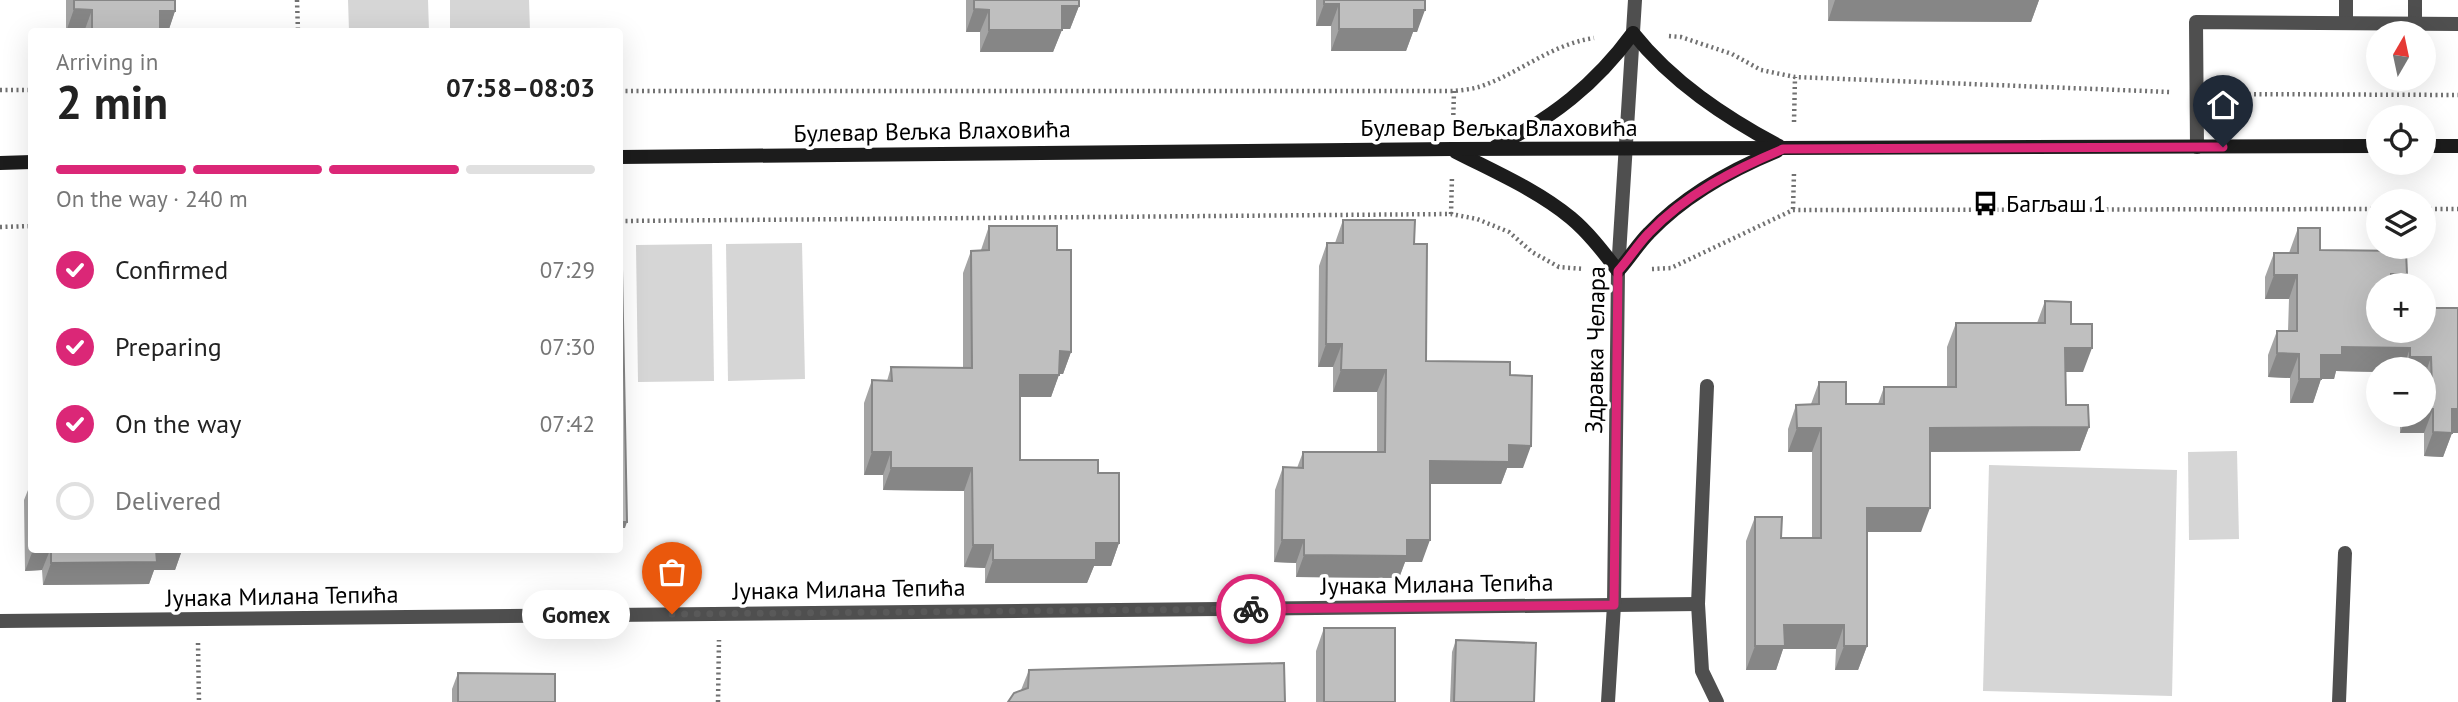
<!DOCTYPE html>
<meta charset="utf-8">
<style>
:root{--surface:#fff;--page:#f6f6f6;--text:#222;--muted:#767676;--line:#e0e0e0;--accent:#db2777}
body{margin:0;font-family:"PT Sans",sans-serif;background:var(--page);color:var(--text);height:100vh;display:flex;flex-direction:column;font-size:26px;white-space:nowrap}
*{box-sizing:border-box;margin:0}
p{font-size:23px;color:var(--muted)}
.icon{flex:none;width:38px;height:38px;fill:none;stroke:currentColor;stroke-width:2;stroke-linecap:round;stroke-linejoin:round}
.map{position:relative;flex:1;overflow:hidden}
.sheet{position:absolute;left:28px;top:28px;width:595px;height:525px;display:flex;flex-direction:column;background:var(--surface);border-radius:7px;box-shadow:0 7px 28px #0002}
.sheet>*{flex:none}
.needle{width:46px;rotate:9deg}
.fabs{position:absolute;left:2366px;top:21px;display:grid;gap:14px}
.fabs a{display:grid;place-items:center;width:70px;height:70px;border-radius:50%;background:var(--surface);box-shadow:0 7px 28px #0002;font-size:35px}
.pin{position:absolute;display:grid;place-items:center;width:60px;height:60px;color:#fff;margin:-72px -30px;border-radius:50% 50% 50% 0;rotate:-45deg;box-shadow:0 0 7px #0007}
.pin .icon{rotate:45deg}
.courier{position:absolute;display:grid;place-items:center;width:70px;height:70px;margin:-35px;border:5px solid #db2777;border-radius:50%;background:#fff;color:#222;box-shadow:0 2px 9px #0007}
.bubble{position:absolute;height:49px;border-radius:24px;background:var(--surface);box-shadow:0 7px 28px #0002;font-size:23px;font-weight:700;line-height:49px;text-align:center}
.head em{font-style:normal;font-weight:700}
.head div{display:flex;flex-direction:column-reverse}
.head{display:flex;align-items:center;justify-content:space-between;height:119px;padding:0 28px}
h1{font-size:46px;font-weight:700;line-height:52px}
.bar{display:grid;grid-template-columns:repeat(4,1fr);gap:10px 7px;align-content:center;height:84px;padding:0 28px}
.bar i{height:9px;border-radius:5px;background:var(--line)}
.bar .on{background:var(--accent)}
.bar p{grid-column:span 4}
ol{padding:0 28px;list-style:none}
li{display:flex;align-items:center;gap:21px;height:77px}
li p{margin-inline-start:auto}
li .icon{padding:7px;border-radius:50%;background:var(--accent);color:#fff;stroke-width:4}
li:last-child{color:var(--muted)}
li i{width:38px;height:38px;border:4px solid var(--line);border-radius:50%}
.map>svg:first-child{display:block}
</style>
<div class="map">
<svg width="2458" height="702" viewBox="0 0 2458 702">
<rect width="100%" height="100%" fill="#fff"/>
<g fill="#d6d6d6">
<path d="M348 0H428L429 31H349Z"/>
<path d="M450 0H529L530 31H450Z"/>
<path d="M802 243 805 379 728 381 726 244Z"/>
<path d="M712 244 714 381 638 382 636 245Z"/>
<path d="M2237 451 2239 539 2189 540 2188 452Z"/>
<path d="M1989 465 2177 470 2172 696 1983 691Z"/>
</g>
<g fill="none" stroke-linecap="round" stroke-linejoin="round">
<g stroke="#717171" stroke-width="4.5" stroke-dasharray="2 3.5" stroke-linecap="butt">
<path d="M297 0 298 32"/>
<path d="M1669 36 1681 37 1732 54 1761 70 1795 77 2170 92"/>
<path d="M0 90H32"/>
<path d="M620 91H1454C1463 90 1473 89 1482 86 1521 72 1552 44 1594 38"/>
<path d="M2221 94 2458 95"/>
<path d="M1794 122 1795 77"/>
<path d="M1453 126 1454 91"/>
<path d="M1793 209 1794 173"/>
<path d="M2424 209H2458"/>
<path d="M1451 214 1452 176"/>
<path d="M620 221 1451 214 1477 219 1509 232 1532 252 1559 267 1584 269"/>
<path d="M0 227 32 226"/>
<path d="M1652 269 1671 268 1793 210 2378 209"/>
<path d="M198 643 199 702"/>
<path d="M718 702 719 640"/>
</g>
<g stroke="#4f4f4f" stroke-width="14">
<path d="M2415 0V24"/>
<path d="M2346 23V0"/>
<path d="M2197 147 2196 22 2458 24"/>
<path d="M1707 386 1698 604 1702 671 1717 702"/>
<path d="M1614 605 1698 604"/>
<path d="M2339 702 2345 553"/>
</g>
<g stroke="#4f4f4f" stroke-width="14">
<path d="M0 621 1614 605"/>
<path d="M1608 702 1614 605 1618 271 1635 0"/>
</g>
<g stroke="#1c1c1c" stroke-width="14">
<path d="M2424 146H2458"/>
<path d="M1495 147C1552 118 1595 85 1633 33 1672 82 1725 117 1779 146"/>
<path d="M1456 152C1495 172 1537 190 1571 218 1589 233 1604 253 1618 271 1629 259 1638 244 1649 233 1684 196 1731 170 1777 151"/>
<path d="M620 157 1452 149 2378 146"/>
<path d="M0 163 32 162"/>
</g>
</g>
<g fill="#a4a4a4">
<path d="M66 0H175V11L168 32H66Z"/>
<path d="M966 0H1079V6L1070 29H1062L1053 52H980V32H966Z"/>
<path d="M1316 0H1425L1417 32H1413L1406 51H1331V26H1316Z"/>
<path d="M1828 0H2039L2031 22 1828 21Z"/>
<path d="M1343 220 1414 244 1426 361 1510 375 1523 468H1507L1501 484H1430L1422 562H1405L1399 578 1296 577V563L1274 562 1275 490 1283 467 1297 468 1303 452H1377V392H1333V367H1318L1319 266 1327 243H1335Z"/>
<path d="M989 226 1057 250 1071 352 1063 374H1059L1051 397H1020V460L1098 473 1119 543 1111 566H1094L1087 583H985V568L964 567V491L883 490V475H864V403L872 380 887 381 891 367 963 368V273L971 251 981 250Z"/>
<path d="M2298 228 2320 250 2407 274 2403 285H2378V331L2458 308V433H2452L2443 457 2424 456V433H2400V415H2424V369H2378V372L2336 371 2334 379H2321L2313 403H2290V378L2268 377V355L2277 331H2288L2289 299H2265V277L2274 253H2289Z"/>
<path d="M2045 301 2071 324 2083 372H2065L2066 405 2089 427 2080 451 1930 452 1921 532H1867V646L1858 670H1835L1836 649H1783L1776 670H1746V541L1755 517 1781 538H1812V452H1788V429L1796 405 1811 404 1819 382 1846 404H1878L1884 387H1947V347L1956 323H2037Z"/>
<path d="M32 480V550H182L175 570H154L149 584 43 585 42 570 25 571 24 500Z"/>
<path d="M1324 628 1395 702H1316V651Z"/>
<path d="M1456 640 1534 702H1450L1452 652Z"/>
<path d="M1029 670 1285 702 1021 690Z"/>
<path d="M458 673 555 702H452V689Z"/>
</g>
<g fill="#868686">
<path d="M1835 0H2039L2031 22 1828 21Z"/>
<path d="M1324 4H1339L1331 26H1316Z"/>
<path d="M1062 6H1079L1070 29H1054Z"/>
<path d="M74 9 92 10 84 32H66Z"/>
<path d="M974 9 989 10 980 32H966Z"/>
<path d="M1414 10H1425L1417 32H1413L1406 51H1331L1339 29Z"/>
<path d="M160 11H175L168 32H91L92 30Z"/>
<path d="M989 30H1062L1053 52H980Z"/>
<path d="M2391 274H2407L2403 285H2387Z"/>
<path d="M2274 275H2297L2289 299H2265Z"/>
<path d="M1326 344H1342L1333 367H1318Z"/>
<path d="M2342 347 2410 348 2403 369H2378V372L2336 371 2334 379H2313L2321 355Z"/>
<path d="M2065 348H2092L2083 372H2057Z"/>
<path d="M1060 351 1071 352 1063 374H1051Z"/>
<path d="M2277 353 2299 354 2290 378 2268 377Z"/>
<path d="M2410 357H2431L2424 378V369H2406Z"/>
<path d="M1341 370H1386L1377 392H1333Z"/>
<path d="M1020 375H1059L1051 397H1012Z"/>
<path d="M2299 379H2321L2313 403H2290Z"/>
<path d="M2424 409H2433L2424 433H2400L2407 415H2424Z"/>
<path d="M2452 409H2458V433H2452L2443 457 2424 456 2433 432Z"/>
<path d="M2089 427 2080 451 1921 452 1930 428Z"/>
<path d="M1797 428H1821L1812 452H1788Z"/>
<path d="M1509 445 1531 446 1523 468H1507L1501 484H1422L1430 461Z"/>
<path d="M872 452H891L883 475H864Z"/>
<path d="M891 468H972L964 491 883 490Z"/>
<path d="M1867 508H1930L1921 532H1858Z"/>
<path d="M620 522H627L625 528H620Z"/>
<path d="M1282 540H1304L1296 563 1274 562Z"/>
<path d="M1407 540H1430L1422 562H1405L1399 578 1296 577 1304 555Z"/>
<path d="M1096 543H1119L1111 566H1094L1087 583H985L993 560Z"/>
<path d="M973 545H993L985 568 964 567Z"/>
<path d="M33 550H50L42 570 25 571Z"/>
<path d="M156 550H182L175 570H154L149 584 43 585 51 563Z"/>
<path d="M1784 625H1844L1836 649H1783L1776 670H1746L1755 646Z"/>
<path d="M1844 646H1867L1858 670H1835Z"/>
</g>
<g fill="#bfbfbf" stroke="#868686" stroke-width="2">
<path d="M74 0H175V11H160V31L92 30V10L74 9Z"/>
<path d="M974 0H1079V6H1062V30H989V10L974 9Z"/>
<path d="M1324 0H1425V10H1414V29H1339V4H1324Z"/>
<path d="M1343 220H1415L1414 244H1427L1426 361 1510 362V375L1532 376 1531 446 1509 445V462L1430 461V540H1407V556L1304 555V540H1282L1283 467 1303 468V452H1385L1386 370H1341L1342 344H1326L1327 243H1343Z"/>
<path d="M989 226H1057V250H1071V352L1060 351 1059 375H1020V460H1098V473H1119V543H1096V560H993V545H973L972 468H891V452H872V380L892 381 891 367 972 368 971 251 989 250Z"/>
<path d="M2298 228H2320V250L2406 251 2407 274H2391V285H2378V331H2424V308H2458V409H2452V433L2433 432V409H2424V387H2432L2431 357H2410V348L2342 347V355H2321V379H2299V354L2277 353V331H2297V275H2274V253H2298Z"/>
<path d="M620 269H622L627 522H620Z"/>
<path d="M2045 301 2071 302V324H2092V348H2065L2066 405H2088L2089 427 1930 428V508H1867V646H1844V625H1784L1785 646H1755V517H1782L1781 538H1821V428H1797L1796 405 1819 404V382H1846V404H1884V387H1956V323H2045Z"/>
<path d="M51 550H156L157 562 51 563Z"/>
<rect x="1324" y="628" width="71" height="74"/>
<path d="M1456 640 1536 643 1534 702H1454Z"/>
<path d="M1284 663 1285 702H1008L1014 693 1028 688 1029 670Z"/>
<path d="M458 673 555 674V702H458Z"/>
</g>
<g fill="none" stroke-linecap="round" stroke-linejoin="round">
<path stroke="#595959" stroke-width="7" stroke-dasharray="0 12.6" d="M672 614 1251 609"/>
<path stroke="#db2777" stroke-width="9" d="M1251 609 1614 605 1618 271C1629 259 1638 244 1649 233 1686 194 1735 169 1783 149L2223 147"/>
</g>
<defs>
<symbol id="bus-bare" viewBox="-9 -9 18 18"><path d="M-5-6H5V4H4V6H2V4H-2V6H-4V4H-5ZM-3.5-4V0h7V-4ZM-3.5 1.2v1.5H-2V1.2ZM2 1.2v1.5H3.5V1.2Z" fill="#000" stroke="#fff" stroke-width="2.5" paint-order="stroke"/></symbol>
</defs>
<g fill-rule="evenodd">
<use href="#bus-bare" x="1968" y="186" width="35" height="35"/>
</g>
<g text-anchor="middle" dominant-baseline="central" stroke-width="7" stroke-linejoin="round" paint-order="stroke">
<g font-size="24" fill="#000" stroke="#fff">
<text x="1499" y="127">Булевар Вељка Влаховића</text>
<text transform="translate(932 131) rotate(-1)">Булевар Вељка Влаховића</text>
<text transform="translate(1595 350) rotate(-89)">Здравка Челара</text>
<text transform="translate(1437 584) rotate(-1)">Јунака Милана Тепића</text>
<text transform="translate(849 589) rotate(-1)">Јунака Милана Тепића</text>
<text transform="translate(282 596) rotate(-1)">Јунака Милана Тепића</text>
</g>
<g font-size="24" fill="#000" stroke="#fff" text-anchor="start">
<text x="2006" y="203">Багљаш 1</text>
</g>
</g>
</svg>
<div class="fabs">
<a><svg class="needle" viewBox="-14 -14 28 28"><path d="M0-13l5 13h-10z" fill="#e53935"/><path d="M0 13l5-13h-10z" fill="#767676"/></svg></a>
<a><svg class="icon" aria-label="locate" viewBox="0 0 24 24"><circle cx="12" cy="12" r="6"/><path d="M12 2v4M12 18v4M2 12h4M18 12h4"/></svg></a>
<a><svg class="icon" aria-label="layers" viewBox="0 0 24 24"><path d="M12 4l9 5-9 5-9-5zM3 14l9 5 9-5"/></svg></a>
<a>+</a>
<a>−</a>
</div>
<div class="pin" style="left:672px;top:614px;background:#ea580c"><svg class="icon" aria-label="bag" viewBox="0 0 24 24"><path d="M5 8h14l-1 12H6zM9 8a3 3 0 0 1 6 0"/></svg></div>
<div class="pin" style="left:2223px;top:147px;background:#1f2937"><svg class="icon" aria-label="home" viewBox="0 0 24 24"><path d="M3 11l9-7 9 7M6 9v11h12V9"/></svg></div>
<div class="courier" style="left:1251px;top:609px"><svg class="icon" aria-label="bike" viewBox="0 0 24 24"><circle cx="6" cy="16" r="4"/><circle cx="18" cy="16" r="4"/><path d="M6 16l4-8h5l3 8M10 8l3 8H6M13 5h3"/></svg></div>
<div class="bubble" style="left:522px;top:590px;width:108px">Gomex</div>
<section class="sheet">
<div class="head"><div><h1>2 min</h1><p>Arriving in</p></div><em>07:58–08:03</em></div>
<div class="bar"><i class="on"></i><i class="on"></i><i class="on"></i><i></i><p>On the way · 240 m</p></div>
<ol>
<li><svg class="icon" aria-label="check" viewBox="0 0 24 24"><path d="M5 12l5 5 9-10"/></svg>Confirmed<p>07:29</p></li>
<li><svg class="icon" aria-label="check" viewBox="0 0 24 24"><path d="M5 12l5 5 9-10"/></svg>Preparing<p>07:30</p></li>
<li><svg class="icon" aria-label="check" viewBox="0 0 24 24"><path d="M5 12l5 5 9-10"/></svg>On the way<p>07:42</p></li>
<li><i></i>Delivered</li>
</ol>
</section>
</div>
